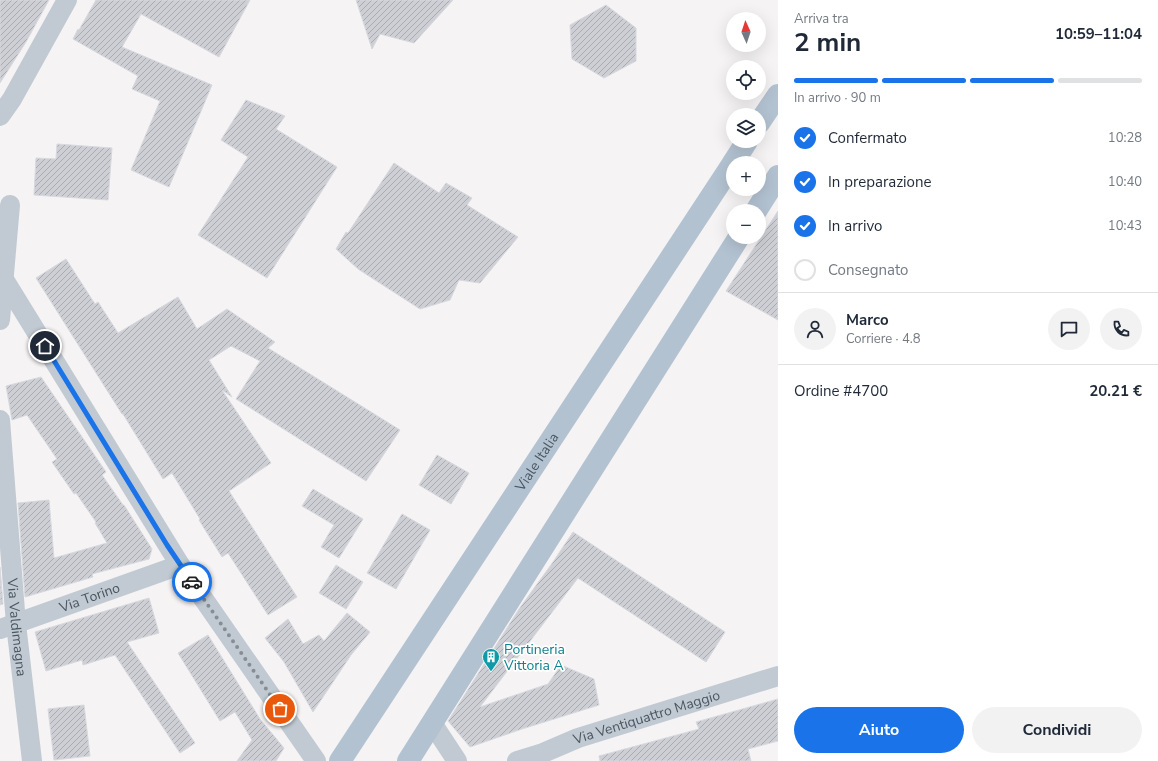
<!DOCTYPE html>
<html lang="it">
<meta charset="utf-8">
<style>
:root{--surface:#fff;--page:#f2f2f3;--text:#1f2937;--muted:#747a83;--line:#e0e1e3;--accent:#1a73e8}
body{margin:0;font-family:"Nunito Sans",sans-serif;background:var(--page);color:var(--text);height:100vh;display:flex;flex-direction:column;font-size:15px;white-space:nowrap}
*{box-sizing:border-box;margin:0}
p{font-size:13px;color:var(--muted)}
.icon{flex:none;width:22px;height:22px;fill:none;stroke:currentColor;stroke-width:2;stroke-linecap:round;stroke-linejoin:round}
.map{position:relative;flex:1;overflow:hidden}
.details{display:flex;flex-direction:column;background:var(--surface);width:380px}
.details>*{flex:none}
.needle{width:26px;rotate:357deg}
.fabs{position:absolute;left:726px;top:12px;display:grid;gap:8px}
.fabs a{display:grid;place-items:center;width:40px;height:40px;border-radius:50%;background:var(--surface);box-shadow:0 4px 16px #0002;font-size:20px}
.pin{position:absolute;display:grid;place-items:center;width:34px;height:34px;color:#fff;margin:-17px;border:2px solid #fff;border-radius:50%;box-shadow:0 1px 4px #0007}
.courier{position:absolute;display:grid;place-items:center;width:40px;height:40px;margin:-20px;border:3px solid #1a73e8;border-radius:50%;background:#fff;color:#222;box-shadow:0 1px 5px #0007}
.head em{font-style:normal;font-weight:700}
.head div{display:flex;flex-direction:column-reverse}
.head{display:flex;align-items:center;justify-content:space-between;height:68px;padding:0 16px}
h1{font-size:26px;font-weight:700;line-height:30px}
.bar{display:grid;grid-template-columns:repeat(4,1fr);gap:6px 4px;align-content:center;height:48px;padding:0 16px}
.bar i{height:5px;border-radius:3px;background:var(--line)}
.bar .selected{background:var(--accent)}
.bar p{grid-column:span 4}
.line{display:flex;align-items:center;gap:10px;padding:0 16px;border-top:1px solid var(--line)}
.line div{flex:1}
.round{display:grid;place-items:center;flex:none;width:42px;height:42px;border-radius:21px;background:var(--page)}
ol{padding:0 16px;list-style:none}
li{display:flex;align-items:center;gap:12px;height:44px}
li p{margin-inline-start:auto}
li .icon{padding:4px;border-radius:50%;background:var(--accent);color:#fff;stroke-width:4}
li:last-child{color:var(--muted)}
li i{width:22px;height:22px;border:2px solid var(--line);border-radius:50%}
.button{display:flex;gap:8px;margin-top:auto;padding:8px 16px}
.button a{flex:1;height:46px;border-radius:24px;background:var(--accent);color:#fff;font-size:16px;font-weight:700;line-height:46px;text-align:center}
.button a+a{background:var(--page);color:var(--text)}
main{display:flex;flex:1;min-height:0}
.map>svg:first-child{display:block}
</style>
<main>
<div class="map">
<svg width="778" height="761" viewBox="0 0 778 761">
<defs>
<pattern id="building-hatch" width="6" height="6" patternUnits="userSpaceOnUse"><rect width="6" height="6" fill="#cdcfd5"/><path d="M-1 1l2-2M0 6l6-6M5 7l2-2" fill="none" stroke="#a8abb0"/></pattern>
</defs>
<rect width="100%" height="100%" fill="#f5f3f3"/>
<g fill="url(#building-hatch)" stroke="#d7d9de">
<path d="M0 0H49L26 42 0 83Z"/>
<path d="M96 0H250L219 57 141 14 122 47 212 85 169 187 131 170 160 101 132 89 138 76 73 39 78 29 79 30Z"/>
<path d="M356 0H453L414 43 380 34 372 49Z"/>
<path d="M606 5 636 28V61L604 78 572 59 570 25Z"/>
<path d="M246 100 285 116 276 129 337 167 267 278 198 235 248 157 221 140Z"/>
<path d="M57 144 112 148 108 200 34 195 36 158 56 159Z"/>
<path d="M394 163 439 193 446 183 472 198 467 205 518 237 480 283 459 280 450 300 420 309 358 269 336 249 346 232 348 233Z"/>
<path d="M778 211V320L726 291Z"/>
<path d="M66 259 95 304 98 302 118 333 178 297 197 329 227 309 275 342 268 348 400 430 366 481 236 399 260 361 231 346 209 360 232 397 222 390 271 463 229 491 297 597 268 615 228 553 222 557 199 520 200 519 172 473 163 479 123 414H122L36 278Z"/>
<path d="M41 377 106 472 102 475 123 505H124L152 549 149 559 92 574 93 577 25 597 18 503 49 500 54 558 107 543 95 523 96 522 76 493 74 494 52 462 57 459 27 415 12 420 6 386Z"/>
<path d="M437 455 469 473 451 504 419 485Z"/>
<path d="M313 489 363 519 339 558 321 547 334 525 302 506Z"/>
<path d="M402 514 430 530 396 589 367 573Z"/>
<path d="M573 532 725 632 706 662 578 578 480 707 548 684 561 665 594 679 599 705 522 729 470 747 448 721 519 609 553 562Z"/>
<path d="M336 565 363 582 346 609 319 593Z"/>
<path d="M0 567 3 604 0 605Z"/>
<path d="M149 598 159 633 127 642 195 743 180 753 115 655 83 665 82 660 46 671 35 632Z"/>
<path d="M347 613 370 632 351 655 313 712 284 662 265 638 288 619 303 644 319 635 324 641Z"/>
<path d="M208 635 260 719 284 748 276 761H237L252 740 235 712 220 721 178 653Z"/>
<path d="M778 699V741L748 749 751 761H600L599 756 699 729 696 722Z"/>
<path d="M84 705 90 756 54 760 48 709Z"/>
</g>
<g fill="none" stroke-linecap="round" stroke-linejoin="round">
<g stroke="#c1cad2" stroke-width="20">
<path d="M0 116 12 99 67 0"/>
<path d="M0 273 180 565 316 761"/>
<path d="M0 320 10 205"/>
<path id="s1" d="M0 420 16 624 32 761"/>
<path id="s2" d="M0 629 180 565"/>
<path d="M432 723 457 761"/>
<path id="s3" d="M517 761 543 753 578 738 778 676"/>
</g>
<g stroke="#b3c2d1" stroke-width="22">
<path d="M759 123 778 95"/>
<path d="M733 163 747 141"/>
<path d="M756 211 778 176"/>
<path id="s4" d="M340 761 733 163"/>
<path d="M408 761 739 237"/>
</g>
</g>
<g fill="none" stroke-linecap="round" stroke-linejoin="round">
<path stroke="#868d94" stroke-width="4" stroke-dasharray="0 7.2" d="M192 582 280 709"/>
<path stroke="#1a73e8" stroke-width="5" d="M45 346 167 545 192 582"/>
</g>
<defs>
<symbol id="building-pin" viewBox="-11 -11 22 30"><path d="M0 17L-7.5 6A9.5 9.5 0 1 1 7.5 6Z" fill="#0f9aa8" stroke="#fff"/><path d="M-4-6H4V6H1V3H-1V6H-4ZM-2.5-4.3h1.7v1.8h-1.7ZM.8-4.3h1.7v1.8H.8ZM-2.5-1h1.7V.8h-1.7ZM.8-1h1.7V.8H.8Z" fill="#fff"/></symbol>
</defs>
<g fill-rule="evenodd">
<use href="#building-pin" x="481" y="647" width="20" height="27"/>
</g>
<g text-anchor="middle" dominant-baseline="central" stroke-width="3.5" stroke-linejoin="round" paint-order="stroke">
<g font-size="14" fill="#4a5661" stroke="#fff">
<text stroke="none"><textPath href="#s4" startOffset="358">Viale Italia</textPath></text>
<text stroke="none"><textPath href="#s2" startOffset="95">Via Torino</textPath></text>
<text stroke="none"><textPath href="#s1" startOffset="208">Via Valdimagna</textPath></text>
<text stroke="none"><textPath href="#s3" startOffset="137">Via Ventiquattro Maggio</textPath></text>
</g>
<g font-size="14" fill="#0d838f" stroke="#fff" text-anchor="start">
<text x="504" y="649">Portineria<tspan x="504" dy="16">Vittoria A</tspan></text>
</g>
</g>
</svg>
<div class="fabs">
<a><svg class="needle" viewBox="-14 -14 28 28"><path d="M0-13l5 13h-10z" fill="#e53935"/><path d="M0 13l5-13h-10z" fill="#747a83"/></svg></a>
<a><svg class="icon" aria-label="locate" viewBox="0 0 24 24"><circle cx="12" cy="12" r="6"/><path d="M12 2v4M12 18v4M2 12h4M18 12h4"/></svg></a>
<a><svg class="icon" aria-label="layers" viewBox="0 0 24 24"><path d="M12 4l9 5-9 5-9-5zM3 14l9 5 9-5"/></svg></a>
<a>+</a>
<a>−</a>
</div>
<div class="pin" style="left:280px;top:709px;background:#ea580c"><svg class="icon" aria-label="bag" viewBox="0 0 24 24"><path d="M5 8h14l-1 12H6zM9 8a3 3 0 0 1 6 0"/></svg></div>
<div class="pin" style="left:45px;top:346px;background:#1f2937"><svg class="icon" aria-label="home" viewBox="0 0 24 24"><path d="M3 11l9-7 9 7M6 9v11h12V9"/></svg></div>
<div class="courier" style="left:192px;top:582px"><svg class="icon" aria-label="car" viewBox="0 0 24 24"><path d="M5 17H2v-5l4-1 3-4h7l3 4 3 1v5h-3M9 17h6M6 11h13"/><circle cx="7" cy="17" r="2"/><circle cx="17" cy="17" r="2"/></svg></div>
</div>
<section class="details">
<div class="head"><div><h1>2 min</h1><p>Arriva tra</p></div><em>10:59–11:04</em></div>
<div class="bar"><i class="selected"></i><i class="selected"></i><i class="selected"></i><i></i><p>In arrivo · 90 m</p></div>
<ol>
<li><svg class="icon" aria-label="check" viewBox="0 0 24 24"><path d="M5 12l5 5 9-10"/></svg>Confermato<p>10:28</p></li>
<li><svg class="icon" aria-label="check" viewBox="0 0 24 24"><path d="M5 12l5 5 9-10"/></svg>In preparazione<p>10:40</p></li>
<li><svg class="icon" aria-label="check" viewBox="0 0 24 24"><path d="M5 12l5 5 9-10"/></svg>In arrivo<p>10:43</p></li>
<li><i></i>Consegnato</li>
</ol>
<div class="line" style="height:72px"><a class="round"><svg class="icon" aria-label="person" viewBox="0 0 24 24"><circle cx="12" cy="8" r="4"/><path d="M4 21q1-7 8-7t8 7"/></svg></a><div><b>Marco</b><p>Corriere · 4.8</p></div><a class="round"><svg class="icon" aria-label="chat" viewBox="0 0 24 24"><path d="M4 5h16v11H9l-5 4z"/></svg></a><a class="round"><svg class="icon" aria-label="phone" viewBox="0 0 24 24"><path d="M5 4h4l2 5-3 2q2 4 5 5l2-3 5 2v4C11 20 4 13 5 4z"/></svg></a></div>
<div class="line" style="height:52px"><div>Ordine #4700</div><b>20.21 €</b></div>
<div class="button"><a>Aiuto</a><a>Condividi</a></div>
</section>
</main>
